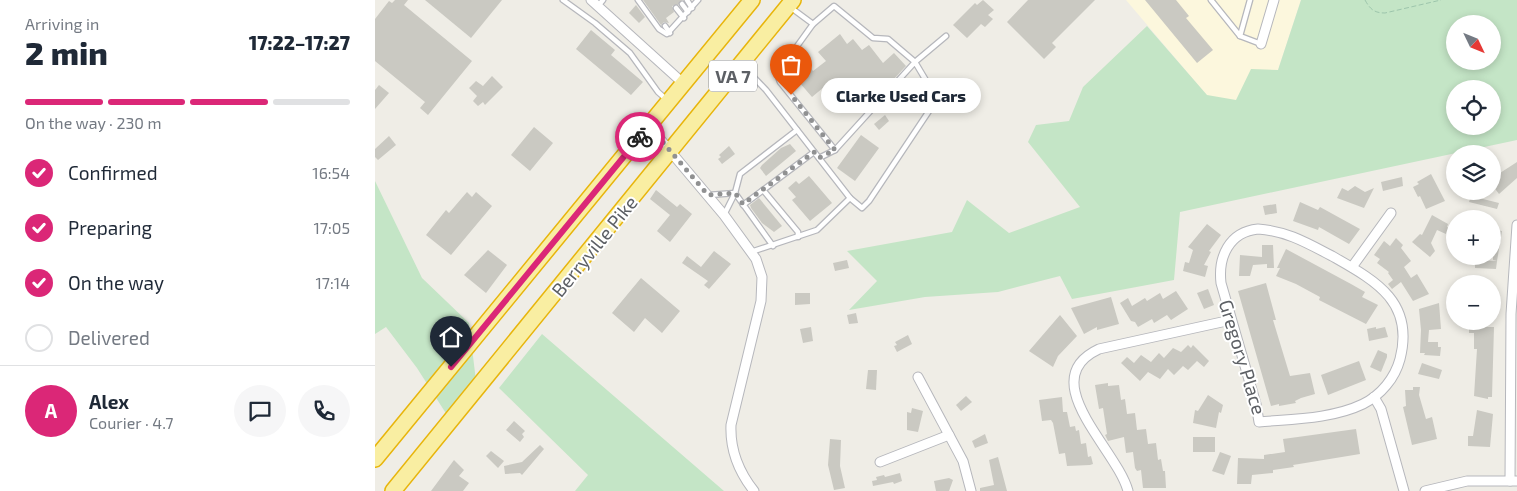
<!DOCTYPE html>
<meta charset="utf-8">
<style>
:root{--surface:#fff;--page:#f6f6f7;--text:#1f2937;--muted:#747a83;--line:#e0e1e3;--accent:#db2777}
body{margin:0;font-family:"Exo 2",sans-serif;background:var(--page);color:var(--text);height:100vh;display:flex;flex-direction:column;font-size:19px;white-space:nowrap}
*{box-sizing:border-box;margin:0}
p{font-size:16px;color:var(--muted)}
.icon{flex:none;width:28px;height:28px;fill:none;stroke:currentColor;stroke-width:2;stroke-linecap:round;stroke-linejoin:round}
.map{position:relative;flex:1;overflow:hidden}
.side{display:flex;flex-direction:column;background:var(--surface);width:375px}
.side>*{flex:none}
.needle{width:32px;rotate:133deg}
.tools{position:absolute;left:1071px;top:15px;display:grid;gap:10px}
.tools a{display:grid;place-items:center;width:55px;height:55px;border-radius:50%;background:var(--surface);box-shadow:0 2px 8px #0003;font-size:25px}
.pin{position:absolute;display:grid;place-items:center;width:42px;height:42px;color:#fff;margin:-51px -21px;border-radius:50% 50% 50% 0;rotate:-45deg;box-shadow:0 0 5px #0007}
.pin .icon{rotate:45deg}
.courier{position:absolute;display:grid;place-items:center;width:50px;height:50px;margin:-25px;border:4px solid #db2777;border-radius:50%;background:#fff;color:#222;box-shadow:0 1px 6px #0007}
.bubble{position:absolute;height:35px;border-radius:18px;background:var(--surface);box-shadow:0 2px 8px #0003;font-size:16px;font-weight:800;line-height:35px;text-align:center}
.summary em{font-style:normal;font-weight:800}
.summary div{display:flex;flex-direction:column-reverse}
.summary{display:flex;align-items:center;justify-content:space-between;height:85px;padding:0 25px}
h1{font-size:32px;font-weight:800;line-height:38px}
.bar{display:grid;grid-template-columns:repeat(4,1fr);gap:8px 5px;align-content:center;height:60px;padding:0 25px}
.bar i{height:6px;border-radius:4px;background:var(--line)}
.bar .selected{background:var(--accent)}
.bar p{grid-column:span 4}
.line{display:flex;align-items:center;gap:12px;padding:0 25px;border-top:1px solid var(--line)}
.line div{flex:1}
.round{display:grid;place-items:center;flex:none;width:52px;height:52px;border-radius:26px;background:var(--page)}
ol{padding:0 25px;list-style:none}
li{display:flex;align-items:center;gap:15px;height:55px}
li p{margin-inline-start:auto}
li .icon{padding:5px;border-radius:50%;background:var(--accent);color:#fff;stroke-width:4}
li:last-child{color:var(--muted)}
li i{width:28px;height:28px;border:2px solid var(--line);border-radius:50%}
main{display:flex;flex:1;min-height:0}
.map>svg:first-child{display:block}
</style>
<main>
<section class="side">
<div class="summary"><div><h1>2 min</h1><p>Arriving in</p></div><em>17:22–17:27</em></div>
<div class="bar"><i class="selected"></i><i class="selected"></i><i class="selected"></i><i></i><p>On the way · 230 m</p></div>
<ol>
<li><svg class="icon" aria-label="check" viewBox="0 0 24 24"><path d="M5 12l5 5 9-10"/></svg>Confirmed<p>16:54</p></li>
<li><svg class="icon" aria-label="check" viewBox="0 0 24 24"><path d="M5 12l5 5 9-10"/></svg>Preparing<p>17:05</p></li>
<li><svg class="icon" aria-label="check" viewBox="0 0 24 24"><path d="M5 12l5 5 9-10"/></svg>On the way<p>17:14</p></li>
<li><i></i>Delivered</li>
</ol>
<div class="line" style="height:90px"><b class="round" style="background:var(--accent);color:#fff">A</b><div><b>Alex</b><p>Courier · 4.7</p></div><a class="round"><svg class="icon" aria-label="chat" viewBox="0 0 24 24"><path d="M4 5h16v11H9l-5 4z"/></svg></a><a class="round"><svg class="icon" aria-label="phone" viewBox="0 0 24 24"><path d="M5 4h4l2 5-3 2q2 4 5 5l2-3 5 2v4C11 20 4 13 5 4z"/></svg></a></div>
</section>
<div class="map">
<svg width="1142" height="491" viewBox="0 0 1142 491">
<rect width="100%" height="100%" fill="#efede6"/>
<path fill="#fcf7dd" d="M751 0H926L903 70 846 112Z"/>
<g fill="#c4e5c6" fill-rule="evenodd">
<path d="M926 0H1142V140L805 212 799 280 697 299 685 276 623 292 550 297 474 310 502 281 472 251 577 232 592 200 634 233 705 207 653 142 661 125 694 121 708 87 772 26 832 95 861 100 876 69 903 70ZM1080 24H1118V61H1080ZM1080 89H1118V126H1080Z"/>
<path d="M0 181 47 278 94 323 101 381 72 415 42 368 11 327 0 334Z"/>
<path d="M167 334 349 491H200L213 475 124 388Z"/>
</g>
<g fill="#cac9c2">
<path d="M20 0H33L29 5 97 61 53 115 45 108 50 102 0 61V19L14 1 17 3Z"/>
<path d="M50 0H127L96 38Z"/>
<path d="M268 0H307L303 5 297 6 299 12 291 18 294 23 289 22 286 25Z"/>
<path d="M608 0 619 10 613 15 618 19 610 27 606 24 592 38 578 25 600 3 602 5Z"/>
<path d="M653 0H720L677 43 681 47 669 59 632 22Z"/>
<path d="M770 0H801L814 16 811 18 838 50 822 63Z"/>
<path d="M261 5 270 17 264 23 254 13Z"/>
<path d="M216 30 240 50 236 55 268 82 256 95 201 49Z"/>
<path d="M465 34 472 44 478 39 487 50 494 45 508 63 519 53 531 66 516 82 486 106 468 84 462 90 455 82 437 97 418 75 432 64 438 71 451 61 443 52Z"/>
<path d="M117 76 128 87 110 105 108 102 103 106 98 101 102 96 94 88 101 81 108 86Z"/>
<path d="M4 85 14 93 0 109V90Z"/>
<path d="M510 115 514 121 504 130 499 124Z"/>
<path d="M159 127 178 143 155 171 136 155Z"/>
<path d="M486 135 504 148 480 181 462 168Z"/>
<path d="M14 136 21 145 3 160 0 157V149Z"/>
<path d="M415 144 421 151 391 176 385 168 387 165 406 148Z"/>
<path d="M354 146 360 154 347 164 343 159 346 157 344 155Z"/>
<path d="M1142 162V178L1124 194 1118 186V176L1122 171 1125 173Z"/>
<path d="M1056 174 1070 201 1051 209 1045 196 1043 197 1038 187 1044 184 1042 182Z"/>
<path d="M434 176 457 203 435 221 417 200 421 197 413 188 421 181 424 184Z"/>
<path d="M1027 177 1028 186 1008 191 1006 182Z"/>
<path d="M980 186 990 192 999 188 989 208 962 198 967 188 973 191Z"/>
<path d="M281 190 302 207 305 204 317 214 295 242 282 231 295 215 275 199Z"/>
<path d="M92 192 97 197 101 192 117 206 76 255 51 235 71 210 74 213Z"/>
<path d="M1096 196 1124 203 1122 209 1094 202Z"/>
<path d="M384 198 407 226 399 232 387 223 376 208 375 205Z"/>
<path d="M925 202 943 210 945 207 985 229 974 244 944 227 943 230 918 221Z"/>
<path d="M901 204 902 213 890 215 888 206Z"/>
<path d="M1057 215 1073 224 1072 227 1074 228 1071 234 1062 230 1056 243 1060 251 1055 257 1037 242 1045 234 1047 235Z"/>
<path d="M832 224 846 235 834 251 836 252 829 265 833 266 830 277 808 271 810 262 814 263 818 250 813 247Z"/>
<path d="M1118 230 1127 231 1122 261 1118 260Z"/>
<path d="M1021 238 1028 245 1026 248 1036 261 1029 267 1036 278 1042 274 1054 294 1038 301 1026 282 1017 289 1013 284 1018 280 1013 273 1014 272 1002 263 1005 259 999 255 1009 241 1015 246Z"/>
<path d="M887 245H898L899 268H892V264L878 265 875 276H864L865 255 887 257Z"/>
<path d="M911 249 976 284 990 292 987 297 1003 305 991 324 944 300 945 297 921 284 901 276 905 268H902Z"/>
<path d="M113 250 132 265 111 293 89 275Z"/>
<path d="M339 251 356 264 334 289 329 285 333 281 307 263 312 256 326 267Z"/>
<path d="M472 260 474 268 460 271 458 263Z"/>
<path d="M1100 260 1122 261 1121 269 1100 268Z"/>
<path d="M266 278 305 311 287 333 270 318 259 332 237 313Z"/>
<path d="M891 283 901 320H898L915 376 935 373 940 394 926 398 920 401 921 403 904 406V404L896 406 863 291Z"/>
<path d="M833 289 839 305 829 309 822 293Z"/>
<path d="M801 291 813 309 796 320 792 315 779 323 777 319 763 327 760 322 756 321 745 303 753 298 757 306 770 298 772 301 785 293 788 299Z"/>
<path d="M420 293H435V304L420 305Z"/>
<path d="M736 297 744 324 722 330V327L709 334 696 308Z"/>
<path d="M1064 303 1066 329 1054 330 1053 342H1063V347H1066L1065 356 1049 355 1050 353H1045L1046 330 1044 309Z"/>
<path d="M481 313 483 323 474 324 472 315Z"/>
<path d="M685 315 702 336 683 356 678 367 654 351Z"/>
<path d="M1098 324H1105L1106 327H1119L1117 397H1113V399L1099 396 1102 349H1099V333H1094V327H1098Z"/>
<path d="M436 327 438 341 428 343 425 329Z"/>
<path d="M1001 327V329L1010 327 1013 337 994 341 992 329Z"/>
<path d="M533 335 537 344 522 352 519 346 522 345 520 342Z"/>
<path d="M813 345 816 348 818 345 834 361 829 367 822 361 813 370 808 366 799 375 793 369 785 379 773 372 765 381 746 363 752 357 759 363 766 355 776 362 784 353 789 358 798 348 806 352Z"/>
<path d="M1003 350 1012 354V357L1006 372 995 367Z"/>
<path d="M984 361 991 380 953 395 946 375Z"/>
<path d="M1047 363 1067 370 1064 379 1043 374Z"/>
<path d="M493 370H502L501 390 491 389Z"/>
<path d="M733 383V386L744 385 746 400 750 399 752 414 760 413 762 430 771 429 773 444 781 443 783 460 786 459 788 471H790L791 488H768L766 470 762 471 760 468 758 452 751 453 749 437 733 441 730 435 732 434 728 408 724 409 720 385Z"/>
<path d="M1038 387H1045L1044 395 1051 419 1057 417 1062 439 1037 445 1028 407 1031 406 1030 390H1038Z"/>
<path d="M833 395 848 405 846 413 844 412 841 428 818 423 820 410 823 411Z"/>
<path d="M591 396 597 402 586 411 581 405Z"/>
<path d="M687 397 688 412H692L695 427 700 426 701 431 704 430 706 444 711 443 713 457 716 456 718 464 715 465 692 466 690 453 684 454 678 423 676 420 667 421 664 400Z"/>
<path d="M537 408 548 411 543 432 532 430V412L536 413Z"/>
<path d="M1102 410 1118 414 1115 447 1093 446V436H1098Z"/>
<path d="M139 421 150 431 147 434 149 437 145 442 131 430Z"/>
<path d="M981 429 985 454 918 465 919 467 898 470V473L877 475 876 484H862L863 458 889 459V455L910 452 908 439Z"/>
<path d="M610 434 613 443 600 448 597 441Z"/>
<rect x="818" y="437" width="22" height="15"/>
<path d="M455 439 466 440 465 466 470 488 459 490 453 465Z"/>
<path d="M165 445 169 449 147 475 145 473 130 474 129 466 147 462Z"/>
<path d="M116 451 129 461 123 468 111 456Z"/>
<path d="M845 452 856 456 849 475 837 471Z"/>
<path d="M623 457 632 491H605V488L619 485 614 460Z"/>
<path d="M79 460 89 470 84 476 94 483 88 491H56Z"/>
<path d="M525 473 527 481 519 484 518 482 498 486 497 481 502 480 501 477 509 475 510 477Z"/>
<path d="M574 478 578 480 574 491H561L559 481Z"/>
</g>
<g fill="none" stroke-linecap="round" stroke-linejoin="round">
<defs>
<g id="service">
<path d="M188 0 220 23 255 53 283 92 292 100"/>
<path d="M263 0 284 29 292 34 323 0"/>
<path d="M312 0 317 8"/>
<path d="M836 0 865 36 886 44"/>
<path d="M307 4 313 12"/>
<path d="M223 6 228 0"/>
<path d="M415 7 438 24"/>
<path d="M301 8 309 18"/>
<path d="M290 26 295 33"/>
<path d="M865 36 875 0"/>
<path d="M367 65 391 90 475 198 442 230 376 252"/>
<path d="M444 158 460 150"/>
<path d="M388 190 423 232V237"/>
<path d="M360 193 398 246"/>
<path d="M334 195 360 193"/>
<path d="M475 198 487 208 494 201 562 99 540 62 460 150 405 82 402 74 438 24 459 6 498 38 513 39 540 62 571 36"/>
<path d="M368 205 439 152"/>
<path d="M349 215 360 193 365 174 422 130"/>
</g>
<g id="minor">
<path d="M216 0 309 84"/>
<path d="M886 44 899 0"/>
<path d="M274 126 349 215 381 259 387 277 386 301 356 425C355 449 364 472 379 491"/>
<path d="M883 229C912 231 932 243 957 256 999 280 1040 301 1025 359 1020 378 1006 395 988 404 957 419 917 419 884 422L881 404 846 283C843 257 854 232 883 229Z"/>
<path d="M977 267 1016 213"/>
<path d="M543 377 588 461 596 491"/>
<path d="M999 397 1006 409 1029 491"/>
<path d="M505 462 574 435"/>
<path d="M1135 481 1136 314 1142 225"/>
<path d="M753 491C742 449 658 380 724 349L856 320"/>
<path d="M1050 491 1092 481H1142"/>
</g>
<g id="trunk">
<path d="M0 459 377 0"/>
<path d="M18 491 418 0"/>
</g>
</defs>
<use href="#service" stroke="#b6b7bc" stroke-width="7"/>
<use href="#minor" stroke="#b6b7bc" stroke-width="11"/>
<use href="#trunk" stroke="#e8b50c" stroke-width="18"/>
<path stroke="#9dc5ac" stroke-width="1" stroke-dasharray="5 2.5" stroke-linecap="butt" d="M990 0C995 9 999 13 1010 13L1066 0"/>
<use href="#service" stroke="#fff" stroke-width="4.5"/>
<use href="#minor" stroke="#fff" stroke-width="9"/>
<use href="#trunk" stroke="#f9eea2" stroke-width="15"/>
</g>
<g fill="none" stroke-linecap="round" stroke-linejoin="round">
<path stroke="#909192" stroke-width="5" stroke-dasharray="0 9" d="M265 137 274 126 333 195 360 193 368 204 439 152 444 158 460 150 416 95"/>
<path stroke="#db2777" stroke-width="6" d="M76 367 265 137"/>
</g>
<g text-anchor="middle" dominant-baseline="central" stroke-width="4" stroke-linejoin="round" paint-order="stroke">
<rect fill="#fff" stroke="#8e9093" stroke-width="1" x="334" y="60.5" width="48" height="31" rx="4"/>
<g font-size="18" font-weight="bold" fill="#5d6065">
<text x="358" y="76">VA 7</text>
</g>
<g font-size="19" fill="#5d6065" stroke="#fff">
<text transform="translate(219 246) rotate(-51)">Berryville Pike</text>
<text transform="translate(868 357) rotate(73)">Gregory Place</text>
</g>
</g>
</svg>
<div class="tools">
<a><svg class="needle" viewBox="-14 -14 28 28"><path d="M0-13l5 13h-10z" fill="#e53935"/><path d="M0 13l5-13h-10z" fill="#747a83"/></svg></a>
<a><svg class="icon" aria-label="locate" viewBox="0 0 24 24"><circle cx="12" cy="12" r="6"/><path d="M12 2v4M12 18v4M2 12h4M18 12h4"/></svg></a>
<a><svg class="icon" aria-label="layers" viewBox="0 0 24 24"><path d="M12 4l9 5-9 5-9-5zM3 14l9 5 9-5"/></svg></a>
<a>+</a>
<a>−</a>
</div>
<div class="pin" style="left:416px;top:95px;background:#ea580c"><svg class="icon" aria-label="bag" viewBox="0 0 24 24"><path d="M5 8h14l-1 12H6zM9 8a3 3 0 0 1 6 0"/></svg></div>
<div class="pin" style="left:76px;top:367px;background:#1f2937"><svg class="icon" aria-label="home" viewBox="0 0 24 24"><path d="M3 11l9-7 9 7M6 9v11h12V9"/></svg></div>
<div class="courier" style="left:265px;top:137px"><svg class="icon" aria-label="bike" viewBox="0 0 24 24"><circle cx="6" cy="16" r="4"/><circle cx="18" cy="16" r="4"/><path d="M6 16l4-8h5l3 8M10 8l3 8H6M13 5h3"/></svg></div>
<div class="bubble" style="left:446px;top:78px;width:160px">Clarke Used Cars</div>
</div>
</main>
